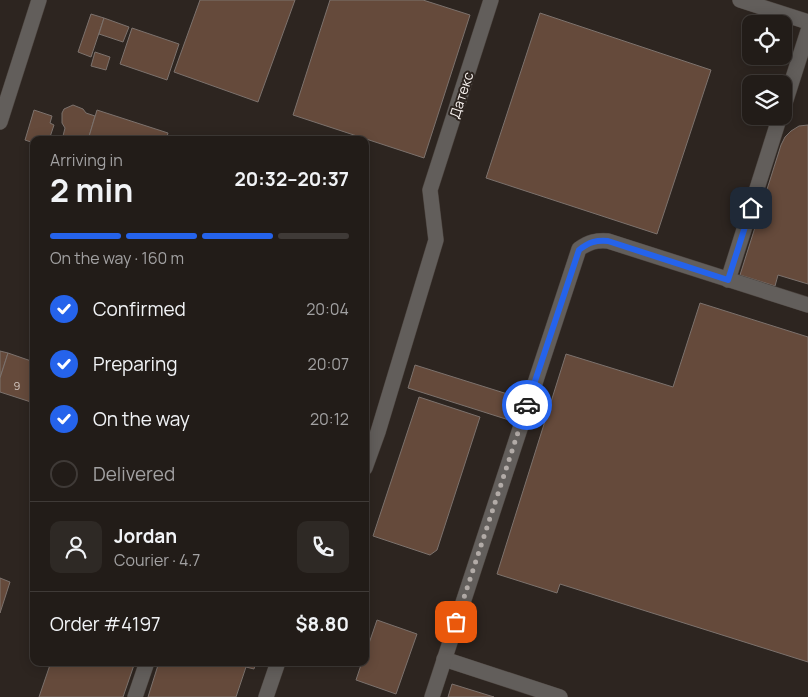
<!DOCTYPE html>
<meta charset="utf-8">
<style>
:root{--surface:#221c18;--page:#2e2925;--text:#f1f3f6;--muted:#a2a1a2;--line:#3f3a37;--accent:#2563eb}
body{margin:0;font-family:Manrope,sans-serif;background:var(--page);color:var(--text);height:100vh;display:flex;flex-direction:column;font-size:19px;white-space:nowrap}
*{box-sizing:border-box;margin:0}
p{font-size:16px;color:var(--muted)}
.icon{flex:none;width:28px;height:28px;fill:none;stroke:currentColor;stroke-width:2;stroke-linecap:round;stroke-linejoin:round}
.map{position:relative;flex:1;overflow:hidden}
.drawer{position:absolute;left:30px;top:136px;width:339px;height:530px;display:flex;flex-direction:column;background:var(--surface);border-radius:10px;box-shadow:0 2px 12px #0003,0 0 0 1px var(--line)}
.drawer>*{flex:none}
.fabs{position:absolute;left:742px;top:15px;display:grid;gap:10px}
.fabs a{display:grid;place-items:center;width:50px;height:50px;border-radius:10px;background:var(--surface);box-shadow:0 2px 12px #0003,0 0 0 1px var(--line);font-size:25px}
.pin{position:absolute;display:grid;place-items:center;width:42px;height:42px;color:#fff;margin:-21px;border-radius:10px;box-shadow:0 2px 8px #0006}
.courier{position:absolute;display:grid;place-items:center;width:50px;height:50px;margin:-25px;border:4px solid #2563eb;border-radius:50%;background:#fff;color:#222;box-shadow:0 1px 6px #0007}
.headline em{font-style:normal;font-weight:700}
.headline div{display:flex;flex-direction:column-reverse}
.headline{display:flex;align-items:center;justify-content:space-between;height:85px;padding:0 20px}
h1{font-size:32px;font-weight:700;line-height:38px}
.bar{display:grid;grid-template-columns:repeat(4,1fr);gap:8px 5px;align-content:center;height:60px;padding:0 20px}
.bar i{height:6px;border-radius:4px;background:var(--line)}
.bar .active{background:var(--accent)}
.bar p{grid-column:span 4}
.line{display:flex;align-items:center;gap:12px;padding:0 20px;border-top:1px solid var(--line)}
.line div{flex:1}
.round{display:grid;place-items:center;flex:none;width:52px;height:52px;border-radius:10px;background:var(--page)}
ol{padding:0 20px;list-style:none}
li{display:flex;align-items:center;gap:15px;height:55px}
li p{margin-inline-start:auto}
li .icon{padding:5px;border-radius:50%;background:var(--accent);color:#fff;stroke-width:4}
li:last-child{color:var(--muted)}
li i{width:28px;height:28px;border:2px solid var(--line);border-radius:50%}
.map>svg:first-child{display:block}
</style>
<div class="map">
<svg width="808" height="697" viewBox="0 0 808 697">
<rect width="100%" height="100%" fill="#2d2520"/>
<g fill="#654a3b" stroke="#7c726d">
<path d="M200 0H295L258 102 174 72Z"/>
<path d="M330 0H423L470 15 424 158 293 115Z"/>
<path d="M540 13 711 70 657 234 486 178Z"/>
<path d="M91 14 104 18 91 57 78 52Z"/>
<path d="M104 18 129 27 123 42 99 34Z"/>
<path d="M132 28 179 44 167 80 120 64Z"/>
<path d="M95 52 110 57 106 70 91 66Z"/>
<path d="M73 105 83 109 86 113 95 116 88 140H62L65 128 62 123V113L64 109Z"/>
<path d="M34 110 52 116 50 123 54 125 49 140H34V143L25 140Z"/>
<path d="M97 110 168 133 166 140H88Z"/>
<path d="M808 125V284L778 275 775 286 740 275 781 145 785 137 791 131 799 126Z"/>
<path d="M700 303 808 337V662L560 584 557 593 497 574 566 354 673 387Z"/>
<path d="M0 351 8 353 0 378Z"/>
<path d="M8 353 34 362V403L0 392V378Z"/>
<path d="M415 365 517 397 509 420 408 388Z"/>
<path d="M419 397 480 417 437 550 430 555 373 536Z"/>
<path d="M0 578 10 582 0 613Z"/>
<path d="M377 620 417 634 396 694 356 680 362 662H365V655Z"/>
<path d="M51 662H135L123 697H39Z"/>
<path d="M159 662H256L254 669 246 667 236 697H148Z"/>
<path d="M452 684 494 697H448Z"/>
</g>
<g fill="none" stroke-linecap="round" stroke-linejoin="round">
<defs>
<g id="minor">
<path d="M740 0 808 22"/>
<path d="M784 106 808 31"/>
<path d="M0 122 39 0"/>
<path d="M728 280 780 116"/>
<path d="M365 468 378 432 436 240 430 190 491 0"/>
<path d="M444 659 560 697"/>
<path d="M135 697 147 662"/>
<path d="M266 697 278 662"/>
<path d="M432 697 579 249C589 242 596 240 608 241L808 305"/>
</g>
</defs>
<use href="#minor" stroke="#4a423d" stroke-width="16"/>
<use href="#minor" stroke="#625e5b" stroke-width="15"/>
</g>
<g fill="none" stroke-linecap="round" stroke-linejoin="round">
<path stroke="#b2aba7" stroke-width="5" stroke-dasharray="0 9" d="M456 622 527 405"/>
<path stroke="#2563eb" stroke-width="6" d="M527 405 579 250C589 242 596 240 608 241L728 280 751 208"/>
</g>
<g text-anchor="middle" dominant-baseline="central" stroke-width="4" stroke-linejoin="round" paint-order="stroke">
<g font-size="11" fill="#d4c9c3">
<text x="17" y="385">9</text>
</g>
<g font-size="14" fill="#f9f3f0" stroke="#2d2520">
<text transform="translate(461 95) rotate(-72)">Датекс</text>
</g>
</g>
</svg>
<div class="fabs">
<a><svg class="icon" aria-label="locate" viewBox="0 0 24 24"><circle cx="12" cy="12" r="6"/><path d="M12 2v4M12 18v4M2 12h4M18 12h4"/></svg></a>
<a><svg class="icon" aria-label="layers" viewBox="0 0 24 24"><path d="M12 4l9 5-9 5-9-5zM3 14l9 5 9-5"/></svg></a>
</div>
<div class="pin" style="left:456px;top:622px;background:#ea580c"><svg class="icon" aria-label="bag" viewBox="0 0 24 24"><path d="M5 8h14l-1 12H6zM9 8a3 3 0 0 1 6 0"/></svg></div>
<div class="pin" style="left:751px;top:208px;background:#1f2937"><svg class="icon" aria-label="home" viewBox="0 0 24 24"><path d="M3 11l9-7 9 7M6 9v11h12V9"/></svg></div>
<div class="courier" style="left:527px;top:405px"><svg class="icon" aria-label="car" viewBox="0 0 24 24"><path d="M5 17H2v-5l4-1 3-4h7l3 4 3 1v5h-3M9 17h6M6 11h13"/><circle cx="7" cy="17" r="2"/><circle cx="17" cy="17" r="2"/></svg></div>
<section class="drawer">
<div class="headline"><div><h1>2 min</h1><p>Arriving in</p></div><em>20:32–20:37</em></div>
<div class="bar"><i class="active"></i><i class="active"></i><i class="active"></i><i></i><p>On the way · 160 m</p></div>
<ol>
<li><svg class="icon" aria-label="check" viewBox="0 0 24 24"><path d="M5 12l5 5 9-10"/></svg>Confirmed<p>20:04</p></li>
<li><svg class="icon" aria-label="check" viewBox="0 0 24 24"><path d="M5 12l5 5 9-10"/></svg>Preparing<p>20:07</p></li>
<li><svg class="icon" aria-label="check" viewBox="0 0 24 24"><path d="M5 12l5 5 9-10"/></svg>On the way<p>20:12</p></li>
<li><i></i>Delivered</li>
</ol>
<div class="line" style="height:90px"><a class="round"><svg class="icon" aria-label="person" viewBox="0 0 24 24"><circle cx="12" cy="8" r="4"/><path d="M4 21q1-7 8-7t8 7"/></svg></a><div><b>Jordan</b><p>Courier · 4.7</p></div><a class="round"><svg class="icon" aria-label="phone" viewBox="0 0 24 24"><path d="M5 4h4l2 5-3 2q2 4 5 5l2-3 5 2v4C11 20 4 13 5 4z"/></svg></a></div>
<div class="line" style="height:65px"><div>Order #4197</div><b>$8.80</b></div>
</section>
</div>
